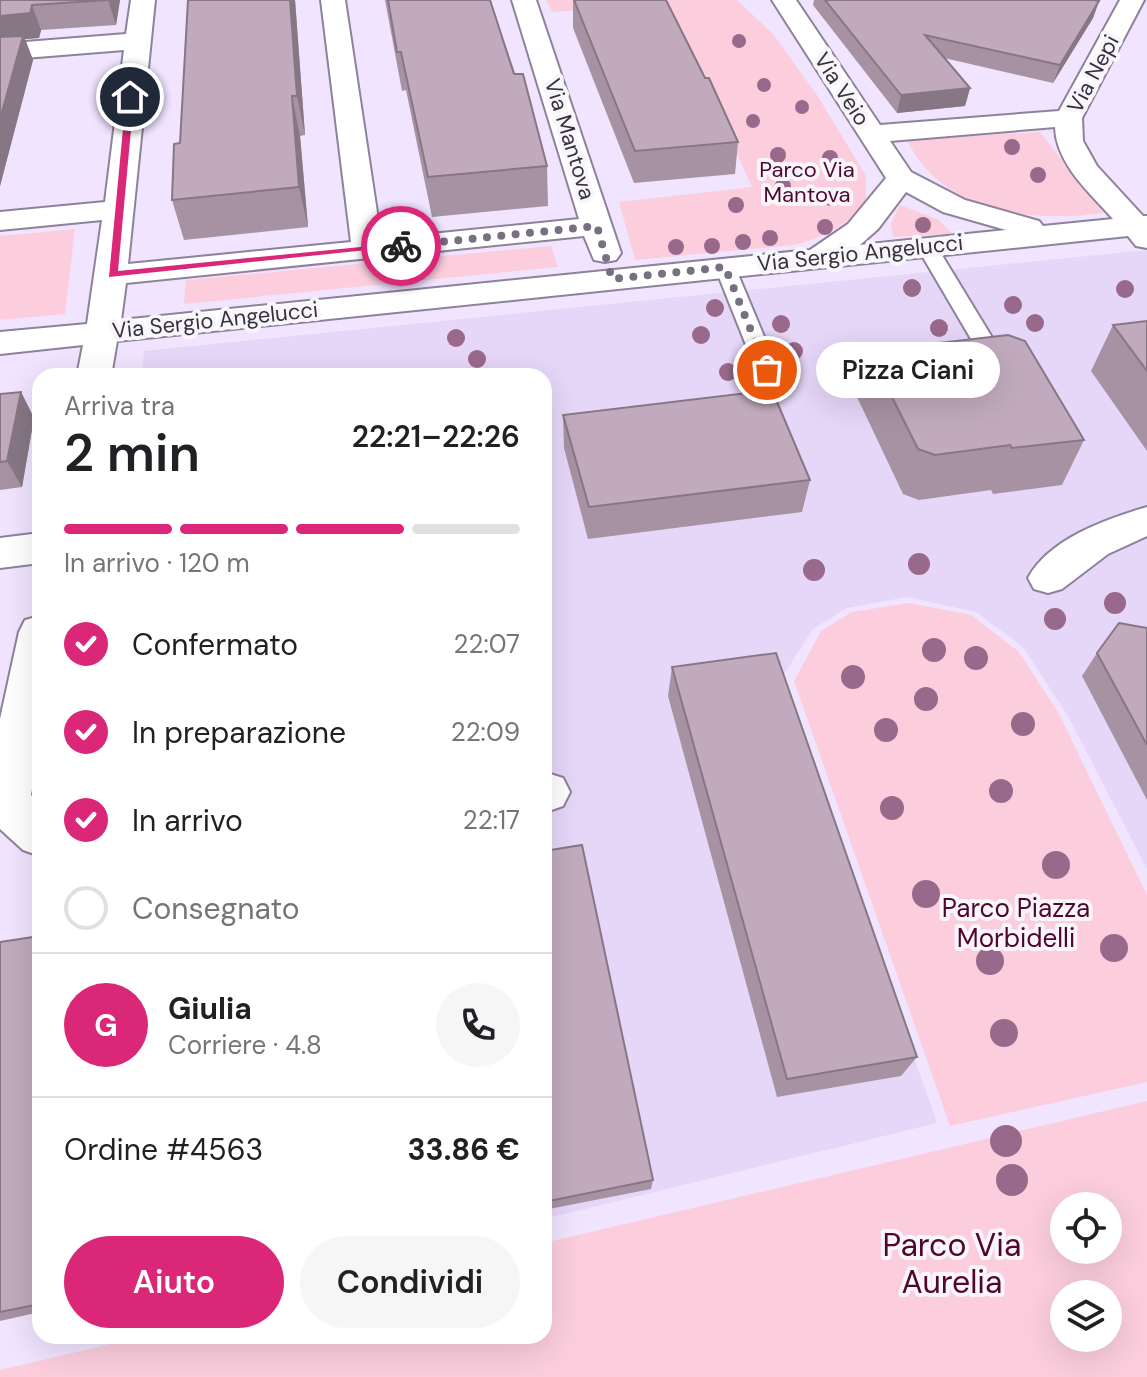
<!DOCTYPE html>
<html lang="it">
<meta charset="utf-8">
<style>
:root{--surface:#fff;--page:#f6f6f6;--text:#202124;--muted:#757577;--line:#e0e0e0;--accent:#db2777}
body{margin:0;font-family:"DM Sans",sans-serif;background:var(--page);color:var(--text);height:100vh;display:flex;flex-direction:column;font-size:30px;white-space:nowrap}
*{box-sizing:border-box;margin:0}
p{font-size:26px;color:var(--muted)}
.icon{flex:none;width:44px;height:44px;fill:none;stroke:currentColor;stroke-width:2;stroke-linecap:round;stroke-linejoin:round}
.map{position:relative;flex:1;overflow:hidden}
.panel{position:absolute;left:32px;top:368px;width:520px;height:976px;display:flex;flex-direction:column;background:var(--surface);border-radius:24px;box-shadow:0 8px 32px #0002}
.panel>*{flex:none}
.controls{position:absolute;left:1050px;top:1192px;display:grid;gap:16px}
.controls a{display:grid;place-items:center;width:72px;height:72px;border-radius:50%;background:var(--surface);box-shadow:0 8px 32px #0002;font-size:40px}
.pin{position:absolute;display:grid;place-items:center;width:68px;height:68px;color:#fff;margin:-34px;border:4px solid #fff;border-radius:50%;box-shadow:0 2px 8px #0007}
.courier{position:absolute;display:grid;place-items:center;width:80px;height:80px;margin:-40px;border:6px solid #db2777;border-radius:50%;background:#fff;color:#222;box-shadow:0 2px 10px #0007}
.bubble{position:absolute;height:56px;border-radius:28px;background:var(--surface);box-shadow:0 8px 32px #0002;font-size:26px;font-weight:600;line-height:56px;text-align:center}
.head em{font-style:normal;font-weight:600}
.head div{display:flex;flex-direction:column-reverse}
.head{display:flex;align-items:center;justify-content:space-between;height:136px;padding:0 32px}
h1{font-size:52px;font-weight:600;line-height:60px}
.bar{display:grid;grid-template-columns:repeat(4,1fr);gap:12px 8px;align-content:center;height:96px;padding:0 32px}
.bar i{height:10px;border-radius:6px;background:var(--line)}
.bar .active{background:var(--accent)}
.bar p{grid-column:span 4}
.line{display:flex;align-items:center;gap:20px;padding:0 32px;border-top:2px solid var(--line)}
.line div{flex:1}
.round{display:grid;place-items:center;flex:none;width:84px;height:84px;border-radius:42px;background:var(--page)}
ol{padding:0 32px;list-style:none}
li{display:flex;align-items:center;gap:24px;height:88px}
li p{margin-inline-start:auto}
li .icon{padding:8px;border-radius:50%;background:var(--accent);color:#fff;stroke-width:4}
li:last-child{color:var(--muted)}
li i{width:44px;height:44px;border:4px solid var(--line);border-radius:50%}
.primary-button{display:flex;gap:16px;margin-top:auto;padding:16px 32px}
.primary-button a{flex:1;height:92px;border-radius:48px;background:var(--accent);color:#fff;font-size:32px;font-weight:600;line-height:92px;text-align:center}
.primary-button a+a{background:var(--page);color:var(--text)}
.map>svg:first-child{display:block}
</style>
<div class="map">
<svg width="1147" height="1377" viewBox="0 0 1147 1377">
<rect width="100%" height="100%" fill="#f0e4ff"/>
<path fill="#e6d6f8" d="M1147 250V869L1068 716 1023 647 976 612 907 597 847 608 813 629 781 679 937 1123 544 1219V376H142L144 351Z"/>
<g fill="#fccedd" fill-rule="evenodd">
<path d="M546 0H737L774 35 817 95 866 176V201C847 226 823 238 793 245L635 260 619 202 752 187 669 5 552 12Z"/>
<path d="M1040 132 1103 213C1031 223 942 213 907 140Z"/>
<path d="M900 205 939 220 953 234 893 237 891 223Z"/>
<path d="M75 229 65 314 0 320V236Z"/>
<path d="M551 246 558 267 184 304 186 280Z"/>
<path d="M909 603 971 615 1018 651 1058 712 1147 895V1082L950 1126 794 681 821 631 852 612Z"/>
<path d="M1147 1101V1377H0V1370L145 1336H544V1243ZM1064 1206H1108V1250H1064ZM1064 1294H1108V1338H1064Z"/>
</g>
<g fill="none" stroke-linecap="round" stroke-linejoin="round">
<defs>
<g id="service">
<path d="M927 241 937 247 993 339 990 344 982 346 971 339 917 247Z"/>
<path d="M725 261 735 267 778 370 775 375H759L756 370 715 267Z"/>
</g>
<g id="minor">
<path d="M131 0H155L128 264 351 242 321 0H345L381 239 579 219 512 0H536L621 253 616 260 605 262 594 260 584 236 126 283 121 320 810 250 848 224 886 178 772 0H796L880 125 1059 111 1120 0H1144L1082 118 1083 141 1097 166 1143 216H1147V248L1136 246 1128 236 117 341 111 376H77L83 345 0 354V332L87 324 102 220 0 230V212L105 202 124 50 0 60V44L126 34ZM1055 127C1056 164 1090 193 1113 219L1043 226 1039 221 965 200 911 172 890 141ZM906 192 943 212 1006 230 860 245 878 229Z"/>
<path d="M1147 507V536L1108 554 1062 589 1048 593 1034 589 1028 578C1049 539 1106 519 1147 507Z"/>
<path d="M40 533V563L0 568V538Z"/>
<path d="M40 616V745L31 795 40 806V856L23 850 0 829V719L19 632 25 620Z"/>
<path d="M544 772 563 778 570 792 563 806 546 812Z"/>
</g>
</defs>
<use href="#service" stroke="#8e829b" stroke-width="4"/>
<use href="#minor" stroke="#8e829b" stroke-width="4"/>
<use href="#service" fill="#fff" fill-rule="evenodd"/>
<use href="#minor" fill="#fff" fill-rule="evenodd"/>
</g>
<g fill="#99698c">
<circle cx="739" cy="41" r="7"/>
<circle cx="764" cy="85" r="7"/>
<circle cx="802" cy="107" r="7"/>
<circle cx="753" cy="121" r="7"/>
<circle cx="1012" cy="147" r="8"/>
<circle cx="778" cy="155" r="8"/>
<circle cx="830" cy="158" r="8"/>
<circle cx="1038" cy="175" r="8"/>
<circle cx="783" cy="186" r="8"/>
<circle cx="831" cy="198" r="8"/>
<circle cx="736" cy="205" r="8"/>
<circle cx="923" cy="225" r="8"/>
<circle cx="825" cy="227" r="8"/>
<circle cx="770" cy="238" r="8"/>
<circle cx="743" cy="242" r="8"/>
<circle cx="712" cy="246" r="8"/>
<circle cx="676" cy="247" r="8"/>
<circle cx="912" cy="288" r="9"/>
<circle cx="1125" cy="289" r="9"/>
<circle cx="1013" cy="305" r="9"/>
<circle cx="715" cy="308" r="9"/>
<circle cx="1035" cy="323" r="9"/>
<circle cx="781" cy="324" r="9"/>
<circle cx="939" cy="328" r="9"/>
<circle cx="701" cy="335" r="9"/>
<circle cx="456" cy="338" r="9"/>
<circle cx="794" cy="351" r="9"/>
<circle cx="477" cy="359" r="9"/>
<circle cx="728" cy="372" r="9"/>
<circle cx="919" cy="564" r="11"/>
<circle cx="814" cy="570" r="11"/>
<circle cx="1115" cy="603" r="11"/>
<circle cx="1055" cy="619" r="11"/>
<circle cx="934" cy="650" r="12"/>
<circle cx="976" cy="658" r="12"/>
<circle cx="853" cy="677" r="12"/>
<circle cx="926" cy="699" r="12"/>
<circle cx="1023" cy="724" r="12"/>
<circle cx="886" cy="730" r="12"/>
<circle cx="1001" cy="791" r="12"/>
<circle cx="892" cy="808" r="12"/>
<circle cx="1056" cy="865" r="14"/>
<circle cx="926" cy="894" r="14"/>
<circle cx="1114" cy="948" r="14"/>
<circle cx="990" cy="961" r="14"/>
<circle cx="1004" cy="1033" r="14"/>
<circle cx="1006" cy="1141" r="16"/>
<circle cx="1012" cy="1180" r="16"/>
</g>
<g fill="#a692a3">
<path d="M0 0H120L116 25 41 30 39 38 25 39 33 60 0 186Z"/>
<path d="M188 0H295L305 135 300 136 308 227 184 240 172 200 180 143Z"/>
<path d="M385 0H490L547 166 548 206 432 217 406 90 402 91Z"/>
<path d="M573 0H666L738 142 735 174 634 183 573 28Z"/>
<path d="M814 0H1094L1099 1 1093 18 1053 83 944 58 970 88 965 106 897 113 813 5Z"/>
<path d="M1147 321V451L1091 371 1113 325Z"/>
<path d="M869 351 1084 440 1062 485 993 494 991 490 919 500 903 494 857 397Z"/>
<path d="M21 392 34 418 22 487 0 490V394Z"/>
<path d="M563 415 810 480 802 512 588 539 564 448Z"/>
<path d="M1147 628V800L1082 676 1097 653Z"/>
<path d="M672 667 917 1057 901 1076 777 1097 668 696Z"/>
<path d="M544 851 653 1180 651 1189 544 1210Z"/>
<path d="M40 936V1312L0 1321V942Z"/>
</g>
<g fill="#877785">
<path d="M108 0H120L116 25Z"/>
<path d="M290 0H295L305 135 297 96Z"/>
<path d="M1099 1 1093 18 1053 83 1060 65Z"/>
<path d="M32 5 41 30 39 38 25 39 33 60 0 186V16Z"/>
<path d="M970 88 965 106 897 113 901 95Z"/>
<path d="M292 96 300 136 308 227 299 187Z"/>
<path d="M21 392 34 418 22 487 7 461Z"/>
</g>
<g fill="#c1aabe" stroke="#877785" stroke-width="2">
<path d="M0 0H108L32 5 30 13 0 16Z"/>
<path d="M188 0H290L297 96H292L299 187 172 200 174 144 180 143Z"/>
<path d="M388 0H490L514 74H523L547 166 428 177 401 52H397Z"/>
<path d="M574 0H666L705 78H709L738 142 635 151Z"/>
<path d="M825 0H1094L1099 1 1060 65 925 35 970 88 901 95Z"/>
<path d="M23 36 0 119V37Z"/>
<path d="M1147 321V371L1113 325Z"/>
<path d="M1008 335 1025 341 1084 440 1012 448 1010 445 935 455 918 449 869 351Z"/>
<path d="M772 390 810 480 589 507 563 415Z"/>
<path d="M21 392 7 461 0 462V394Z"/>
<path d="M1119 623 1147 628V745L1097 653Z"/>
<path d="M776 653 917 1057 787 1079 672 667Z"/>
<path d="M582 845 653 1180 544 1202V851Z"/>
<path d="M40 936V1304L0 1312V942Z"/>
</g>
<path fill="#db2777" d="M130 95 134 97 118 271 401 243 405 246 109 277 126 97Z"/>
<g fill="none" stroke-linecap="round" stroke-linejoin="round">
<path stroke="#777080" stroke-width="8" stroke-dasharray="0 14.4" d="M401 246 597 226 612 279 725 267 767 370"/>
</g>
<g text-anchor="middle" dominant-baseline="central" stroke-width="8" stroke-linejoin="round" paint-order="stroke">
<g font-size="22" fill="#36323c" stroke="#f8f6fb">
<text transform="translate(1093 74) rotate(-62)">Via Nepi</text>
<text transform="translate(842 89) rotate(57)">Via Veio</text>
<text transform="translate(570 139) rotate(73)">Via Mantova</text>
<text transform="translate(860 253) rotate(-6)">Via Sergio Angelucci</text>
<text transform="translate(215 320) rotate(-6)">Via Sergio Angelucci</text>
</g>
<g font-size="22" fill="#51052d" stroke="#f8f6fb">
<text x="807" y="169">Parco Via<tspan x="807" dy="25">Mantova</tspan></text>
</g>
<g font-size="26" fill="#51052d" stroke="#f8f6fb">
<text x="1016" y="908">Parco Piazza<tspan x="1016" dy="30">Morbidelli</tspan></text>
</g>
<g font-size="32" fill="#51052d" stroke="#f8f6fb">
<text x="952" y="1245">Parco Via<tspan x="952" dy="37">Aurelia</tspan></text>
</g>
</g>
</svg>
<div class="controls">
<a><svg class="icon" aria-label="locate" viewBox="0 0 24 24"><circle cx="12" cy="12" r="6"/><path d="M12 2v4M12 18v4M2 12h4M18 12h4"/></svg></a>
<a><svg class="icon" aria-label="layers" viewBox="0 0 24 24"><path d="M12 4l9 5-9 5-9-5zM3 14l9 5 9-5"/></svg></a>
</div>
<div class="pin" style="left:767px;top:370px;background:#ea580c"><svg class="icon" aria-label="bag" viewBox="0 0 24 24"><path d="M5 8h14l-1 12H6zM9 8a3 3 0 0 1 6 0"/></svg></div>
<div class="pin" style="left:130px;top:97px;background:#1f2937"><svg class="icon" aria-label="home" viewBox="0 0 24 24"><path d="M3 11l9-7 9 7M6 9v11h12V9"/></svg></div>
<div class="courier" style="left:401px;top:246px"><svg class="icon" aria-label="bike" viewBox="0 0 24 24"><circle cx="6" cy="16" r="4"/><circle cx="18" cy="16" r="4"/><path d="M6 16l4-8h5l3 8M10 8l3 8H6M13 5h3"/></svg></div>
<div class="bubble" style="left:816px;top:342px;width:184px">Pizza Ciani</div>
<section class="panel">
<div class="head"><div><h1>2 min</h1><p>Arriva tra</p></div><em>22:21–22:26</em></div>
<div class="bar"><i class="active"></i><i class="active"></i><i class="active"></i><i></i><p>In arrivo · 120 m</p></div>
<ol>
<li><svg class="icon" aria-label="check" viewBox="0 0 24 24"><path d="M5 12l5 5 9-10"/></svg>Confermato<p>22:07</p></li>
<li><svg class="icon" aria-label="check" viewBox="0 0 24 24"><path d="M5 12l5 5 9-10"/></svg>In preparazione<p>22:09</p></li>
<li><svg class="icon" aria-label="check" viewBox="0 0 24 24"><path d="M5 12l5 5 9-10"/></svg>In arrivo<p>22:17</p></li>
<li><i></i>Consegnato</li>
</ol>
<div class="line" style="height:144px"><b class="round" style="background:var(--accent);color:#fff">G</b><div><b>Giulia</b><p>Corriere · 4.8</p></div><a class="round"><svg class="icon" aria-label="phone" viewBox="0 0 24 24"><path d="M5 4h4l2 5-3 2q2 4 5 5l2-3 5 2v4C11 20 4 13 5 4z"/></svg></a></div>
<div class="line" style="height:104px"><div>Ordine #4563</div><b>33.86 €</b></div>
<div class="primary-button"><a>Aiuto</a><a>Condividi</a></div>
</section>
</div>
